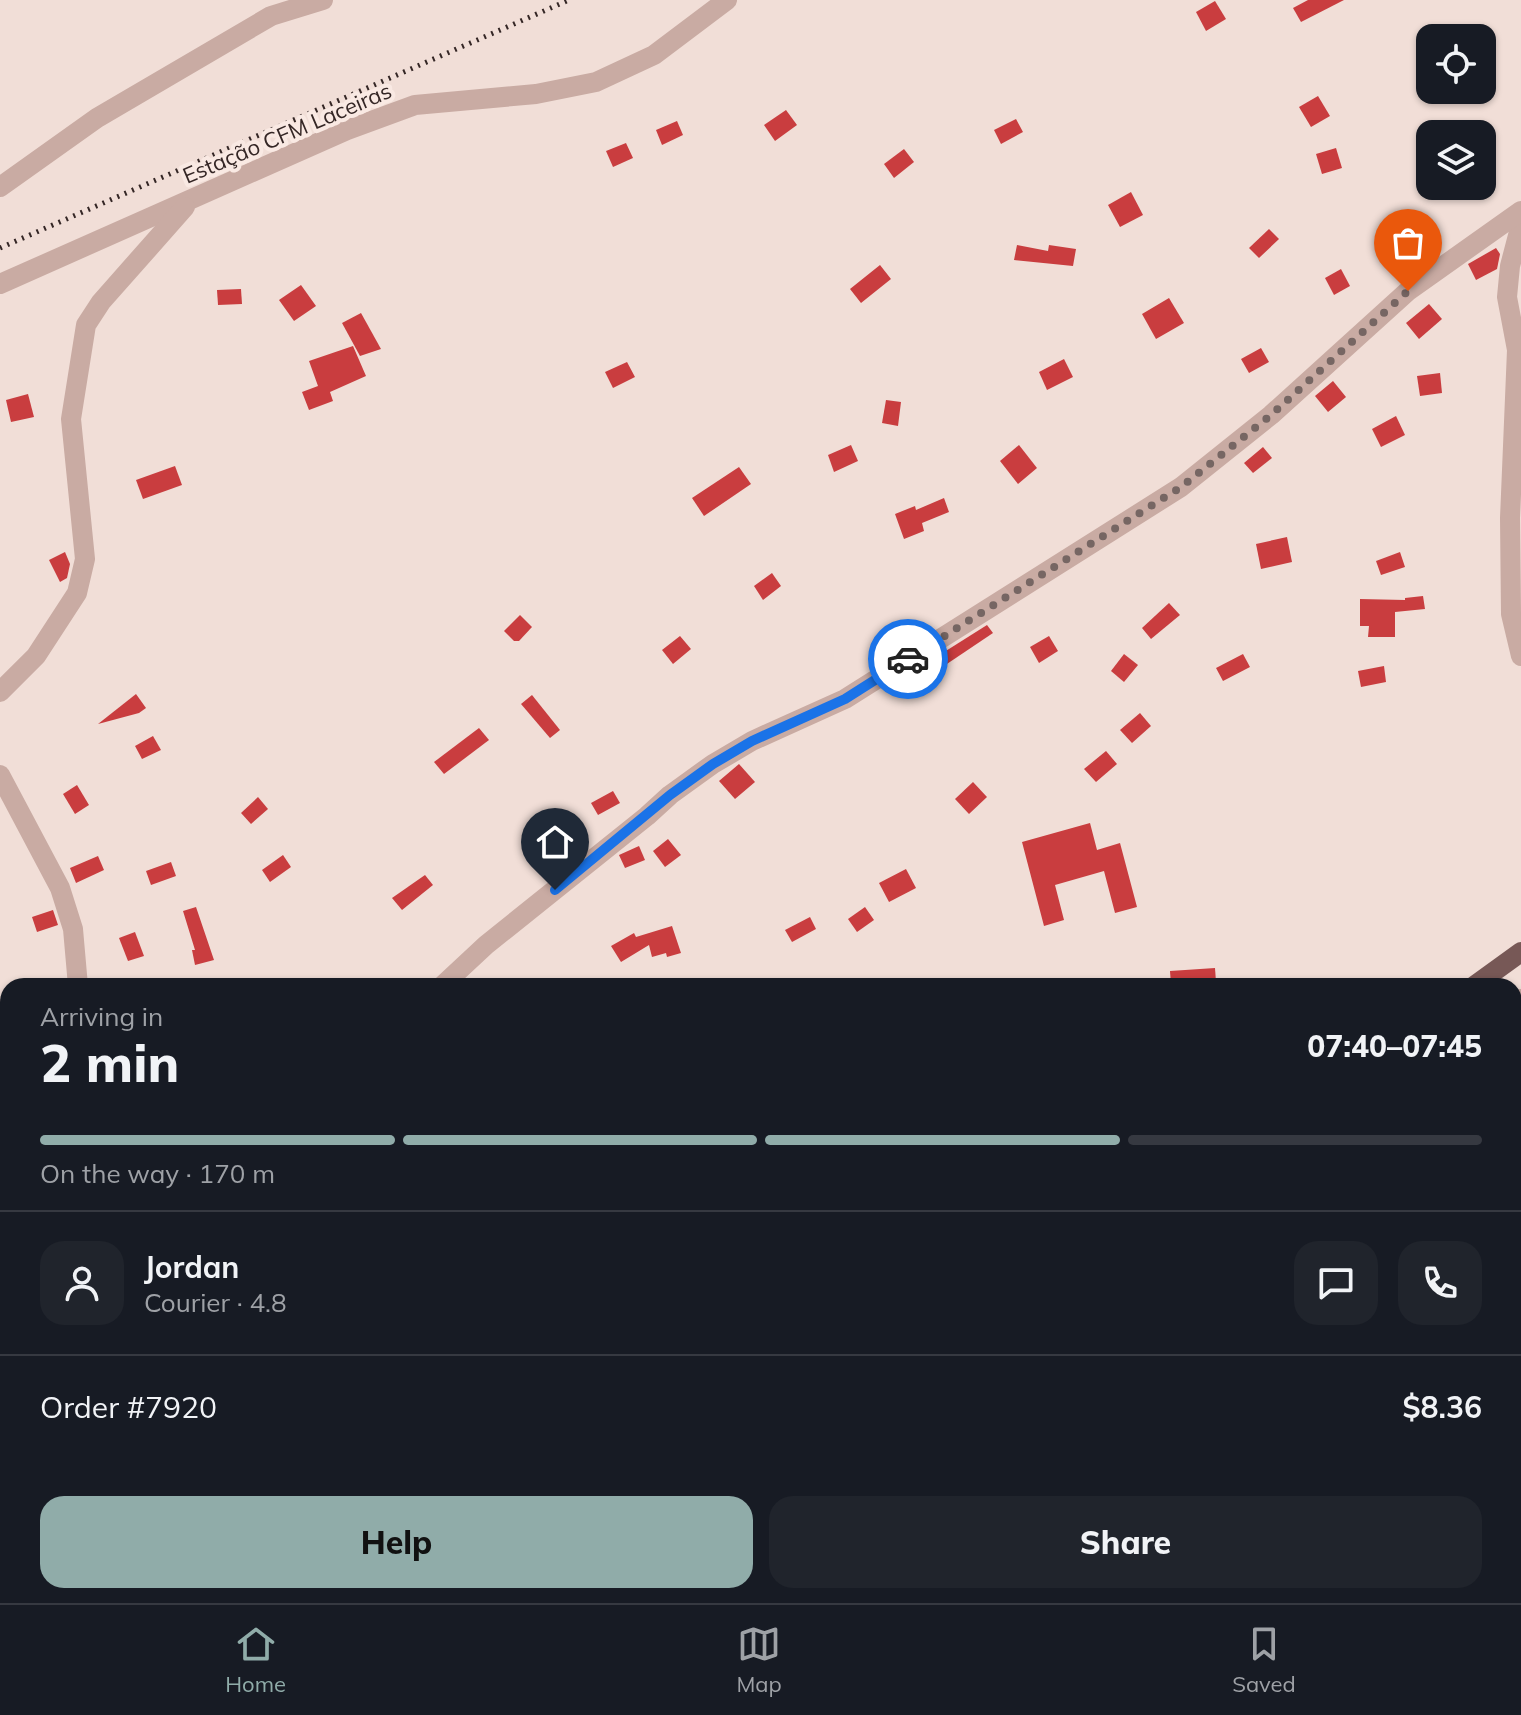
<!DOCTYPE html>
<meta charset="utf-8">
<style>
:root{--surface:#171b24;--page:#20242c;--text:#f1f3f6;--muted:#9ea1a6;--line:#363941;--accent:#90aca9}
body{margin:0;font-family:Mulish,sans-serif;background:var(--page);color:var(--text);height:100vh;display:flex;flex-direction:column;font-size:30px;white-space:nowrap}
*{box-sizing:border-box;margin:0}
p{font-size:26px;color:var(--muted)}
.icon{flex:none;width:44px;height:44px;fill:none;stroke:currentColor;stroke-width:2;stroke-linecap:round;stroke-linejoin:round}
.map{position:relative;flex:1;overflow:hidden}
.side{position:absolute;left:0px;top:978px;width:1522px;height:626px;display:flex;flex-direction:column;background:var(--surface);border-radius:24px 24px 0 0;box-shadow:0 2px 6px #0004}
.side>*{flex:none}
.fabs{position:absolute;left:1416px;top:24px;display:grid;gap:16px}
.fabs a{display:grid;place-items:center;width:80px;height:80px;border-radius:16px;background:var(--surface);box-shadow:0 2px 6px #0004;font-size:40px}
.pin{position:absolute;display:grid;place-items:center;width:68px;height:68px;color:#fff;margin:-82px -34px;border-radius:50% 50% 50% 0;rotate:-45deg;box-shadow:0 0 8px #0007}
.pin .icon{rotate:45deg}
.courier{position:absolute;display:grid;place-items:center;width:80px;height:80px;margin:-40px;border:6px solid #1a73e8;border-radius:50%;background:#fff;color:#222;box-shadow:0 2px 10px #0007}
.head em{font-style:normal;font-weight:800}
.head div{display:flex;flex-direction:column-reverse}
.head{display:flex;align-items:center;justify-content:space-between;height:136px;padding:0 40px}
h1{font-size:52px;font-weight:800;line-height:60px}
.bar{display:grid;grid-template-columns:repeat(4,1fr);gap:12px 8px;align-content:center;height:96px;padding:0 40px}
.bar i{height:10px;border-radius:6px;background:var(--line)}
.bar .current{background:var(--accent)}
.bar p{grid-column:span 4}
.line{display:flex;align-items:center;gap:20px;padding:0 40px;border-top:2px solid var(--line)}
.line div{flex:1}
.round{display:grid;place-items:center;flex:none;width:84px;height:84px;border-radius:24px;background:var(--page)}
.action{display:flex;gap:16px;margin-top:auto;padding:16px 40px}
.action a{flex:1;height:92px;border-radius:24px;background:var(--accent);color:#111;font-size:32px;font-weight:800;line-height:92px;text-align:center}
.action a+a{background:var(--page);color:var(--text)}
.tab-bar{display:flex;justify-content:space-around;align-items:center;height:112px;border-top:2px solid var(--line);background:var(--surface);font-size:22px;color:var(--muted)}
.tab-bar a{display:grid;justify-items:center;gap:4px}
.tab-bar .current{color:var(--accent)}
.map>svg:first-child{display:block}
</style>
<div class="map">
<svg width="1521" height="1603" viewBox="0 0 1521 1603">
<rect width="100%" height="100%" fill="#f1ded7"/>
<g fill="#c93d3f">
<path d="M1308 0H1344L1301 22 1293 8Z"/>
<path d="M1215 1 1226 19 1206 31 1196 12Z"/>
<path d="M1318 96 1330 116 1311 127 1299 107Z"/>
<path d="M786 110 797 125 775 141 764 125Z"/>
<path d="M1016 119 1023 132 1001 144 994 130Z"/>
<path d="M677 121 683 135 662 145 656 130Z"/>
<path d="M626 143 633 158 613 167 606 151Z"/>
<path d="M1336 148 1342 168 1322 174 1316 154Z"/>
<path d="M904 149 914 162 894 178 884 164Z"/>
<path d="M1131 192 1143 215 1120 227 1108 205Z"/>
<path d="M1269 229 1279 239 1259 258 1249 248Z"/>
<path d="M1017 245 1048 251 1049 245 1076 249 1073 266 1014 260Z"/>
<path d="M1496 248 1500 254 1497 269 1476 280 1468 264Z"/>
<path d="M880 265 891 279 861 303 850 289Z"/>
<path d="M1341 269 1350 286 1334 295 1325 278Z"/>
<path d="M301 285 316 306 294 321 279 300Z"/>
<path d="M241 289 242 304 218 305 217 290Z"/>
<path d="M1169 298 1184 323 1156 339 1142 314Z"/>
<path d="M1429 304 1442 319 1419 339 1406 323Z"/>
<path d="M361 313 381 349 360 356 342 323Z"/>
<path d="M353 346 366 376 330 392 333 401 309 410 302 392 318 386 309 361Z"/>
<path d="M1261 348 1269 362 1249 373 1241 359Z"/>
<path d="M1064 359 1073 377 1047 390 1039 372Z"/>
<path d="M627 362 635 377 613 388 605 372Z"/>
<path d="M1440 373 1442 393 1420 396 1417 376Z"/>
<path d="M1333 381 1346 397 1328 412 1315 396Z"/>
<path d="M28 394 34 417 11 422 6 400Z"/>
<path d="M886 400 901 402 898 426 882 423Z"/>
<path d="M1396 416 1405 435 1381 447 1372 429Z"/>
<path d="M851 445 858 461 834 472 828 455Z"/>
<path d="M1019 445 1037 468 1018 484 1000 461Z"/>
<path d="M1263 447 1272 458 1253 473 1244 463Z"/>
<path d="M175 466 182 485 143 499 136 480Z"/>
<path d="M739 467 751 484 704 516 692 498Z"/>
<path d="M944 498 949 512 922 523 924 531 904 539 895 514 915 506 916 510Z"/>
<path d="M1287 537 1292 562 1261 569 1256 544Z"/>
<path d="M65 552 70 564 67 578 60 582 49 560Z"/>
<path d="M1400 552 1405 567 1381 575 1376 561Z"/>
<path d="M772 573 781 586 763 600 754 586Z"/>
<path d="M1423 596 1425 609 1395 612V637H1368L1369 626H1360V599L1405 600V598Z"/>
<path d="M1169 603 1180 615 1151 639 1142 628Z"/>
<path d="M520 615 532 627 519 641H514L504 631Z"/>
<path d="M987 625 993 633 929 676 922 666Z"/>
<path d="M680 636 691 649 673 664 662 650Z"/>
<path d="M1049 636 1058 651 1039 663 1030 647Z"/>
<path d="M1124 654 1138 665 1124 682 1111 671Z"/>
<path d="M1243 654 1250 667 1223 681 1216 668Z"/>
<path d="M1384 666 1386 682 1361 687 1358 671Z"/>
<path d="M136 694 146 708 139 713 98 724Z"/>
<path d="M532 695 560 730 550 738 521 704Z"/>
<path d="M1140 713 1151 726 1132 743 1120 730Z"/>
<path d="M479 728 489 740 444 774 434 762Z"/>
<path d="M153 736 161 750 142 759 135 746Z"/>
<path d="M1106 751 1117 764 1096 782 1084 769Z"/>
<path d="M739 764 755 782 735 799 719 781Z"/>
<path d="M973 782 987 797 969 814 955 799Z"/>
<path d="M77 785 89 805 75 814 63 794Z"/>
<path d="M613 791 620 803 598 815 591 803Z"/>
<path d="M258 797 268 809 251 824 241 813Z"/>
<path d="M1090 823 1097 850 1120 843 1137 907 1115 913 1104 871 1055 885 1064 920 1044 926 1022 842Z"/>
<path d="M668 839 681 855 665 867 653 851Z"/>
<path d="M639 846 645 860 625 868 619 855Z"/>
<path d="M283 855 291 867 270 882 262 870Z"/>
<path d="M98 856 104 870 76 883 70 868Z"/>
<path d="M171 862 176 876 151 885 146 871Z"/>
<path d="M906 869 916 888 889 902 879 883Z"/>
<path d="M425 875 433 885 402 910 392 898Z"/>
<path d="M196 907 214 960 195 965 192 950H195L183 911Z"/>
<path d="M865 907 874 920 857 932 848 919Z"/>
<path d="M53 910 58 925 37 932 32 917Z"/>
<path d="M810 917 816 929 792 942 785 930Z"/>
<path d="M672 926 681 953 667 957 666 953 652 957 649 945 621 962 611 946 634 933 636 937Z"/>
<path d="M135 932 144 956 128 961 119 938Z"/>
<path d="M1215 968 1216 982 1171 985 1170 971Z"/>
</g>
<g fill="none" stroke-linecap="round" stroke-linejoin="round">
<g stroke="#c9aba3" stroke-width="20">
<path d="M0 187 97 118 271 16 323 0"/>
<path d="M1521 224 1510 266 1507 297 1517 350 1510 518 1511 614 1521 656"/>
<path d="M0 284 347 130 415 105 536 94 596 82 654 55 727 0"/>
<path d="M0 692 36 656 77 593 85 559 71 419 86 325 101 302 185 207"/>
<path d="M0 775 60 888 73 929 78 986"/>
<path d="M442 986 486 945 647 816 670 795 713 764 752 741 845 699 1181 487 1271 415 1408 291 1521 211"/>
<path d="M1514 1003 1521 999"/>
<path d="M0 1009 8 1008"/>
<path d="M1514 1138 1521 1132"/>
<path d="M0 1230 8 1227"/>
<path d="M1514 1285 1521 1266"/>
<path d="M738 1596 740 1603"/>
<path d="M1324 1603 1334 1596"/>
</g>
<g stroke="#775856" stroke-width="20">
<path d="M1474 986 1521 952"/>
<path d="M613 1603 622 1596"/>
</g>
<path stroke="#342625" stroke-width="5" stroke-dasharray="2 6" stroke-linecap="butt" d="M0 248 569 0"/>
</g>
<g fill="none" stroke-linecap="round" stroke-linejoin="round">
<path stroke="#766663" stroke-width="8" stroke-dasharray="0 14.4" d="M908 659 1181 487 1271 415 1408 291"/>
<path stroke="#1a73e8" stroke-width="10" d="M555 890 670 795 713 764 752 741 845 699 908 659"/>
</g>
<g text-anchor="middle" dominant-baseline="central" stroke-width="8" stroke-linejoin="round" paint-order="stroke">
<g font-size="22" fill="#342625" stroke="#f9e9e3">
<text transform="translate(287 133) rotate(-23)">Estação CFM Laceiras</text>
</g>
</g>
</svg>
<div class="fabs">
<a><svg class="icon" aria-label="locate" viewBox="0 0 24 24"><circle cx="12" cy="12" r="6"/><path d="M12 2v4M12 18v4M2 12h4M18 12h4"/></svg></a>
<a><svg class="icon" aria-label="layers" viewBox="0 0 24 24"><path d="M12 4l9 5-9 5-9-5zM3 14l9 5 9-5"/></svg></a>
</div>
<div class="pin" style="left:1408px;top:291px;background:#ea580c"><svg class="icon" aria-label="bag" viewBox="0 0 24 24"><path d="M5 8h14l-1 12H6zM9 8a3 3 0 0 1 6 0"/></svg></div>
<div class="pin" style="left:555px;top:890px;background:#1f2937"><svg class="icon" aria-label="home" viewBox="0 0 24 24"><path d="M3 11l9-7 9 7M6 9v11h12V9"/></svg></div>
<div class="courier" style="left:908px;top:659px"><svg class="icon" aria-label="car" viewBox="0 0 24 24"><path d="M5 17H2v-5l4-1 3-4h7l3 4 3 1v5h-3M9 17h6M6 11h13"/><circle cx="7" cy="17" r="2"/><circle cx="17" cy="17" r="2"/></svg></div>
<section class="side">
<div class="head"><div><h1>2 min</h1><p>Arriving in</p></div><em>07:40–07:45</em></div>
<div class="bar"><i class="current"></i><i class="current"></i><i class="current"></i><i></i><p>On the way · 170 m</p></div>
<div class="line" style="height:144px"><a class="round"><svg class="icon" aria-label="person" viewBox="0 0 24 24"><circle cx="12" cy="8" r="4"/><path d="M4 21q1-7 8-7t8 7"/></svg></a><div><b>Jordan</b><p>Courier · 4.8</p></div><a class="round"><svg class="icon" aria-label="chat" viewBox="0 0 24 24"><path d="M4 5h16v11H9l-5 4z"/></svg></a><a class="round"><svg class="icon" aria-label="phone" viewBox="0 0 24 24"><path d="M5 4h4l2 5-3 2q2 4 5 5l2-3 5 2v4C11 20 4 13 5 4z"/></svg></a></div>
<div class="line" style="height:104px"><div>Order #7920</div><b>$8.36</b></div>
<div class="action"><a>Help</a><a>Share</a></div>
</section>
</div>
<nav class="tab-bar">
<a class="current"><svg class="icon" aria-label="home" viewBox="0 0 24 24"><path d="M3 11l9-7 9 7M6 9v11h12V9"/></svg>Home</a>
<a><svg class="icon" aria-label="map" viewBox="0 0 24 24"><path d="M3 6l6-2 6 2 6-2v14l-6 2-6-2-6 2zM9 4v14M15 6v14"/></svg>Map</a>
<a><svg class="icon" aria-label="saved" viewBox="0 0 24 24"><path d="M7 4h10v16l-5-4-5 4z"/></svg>Saved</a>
</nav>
